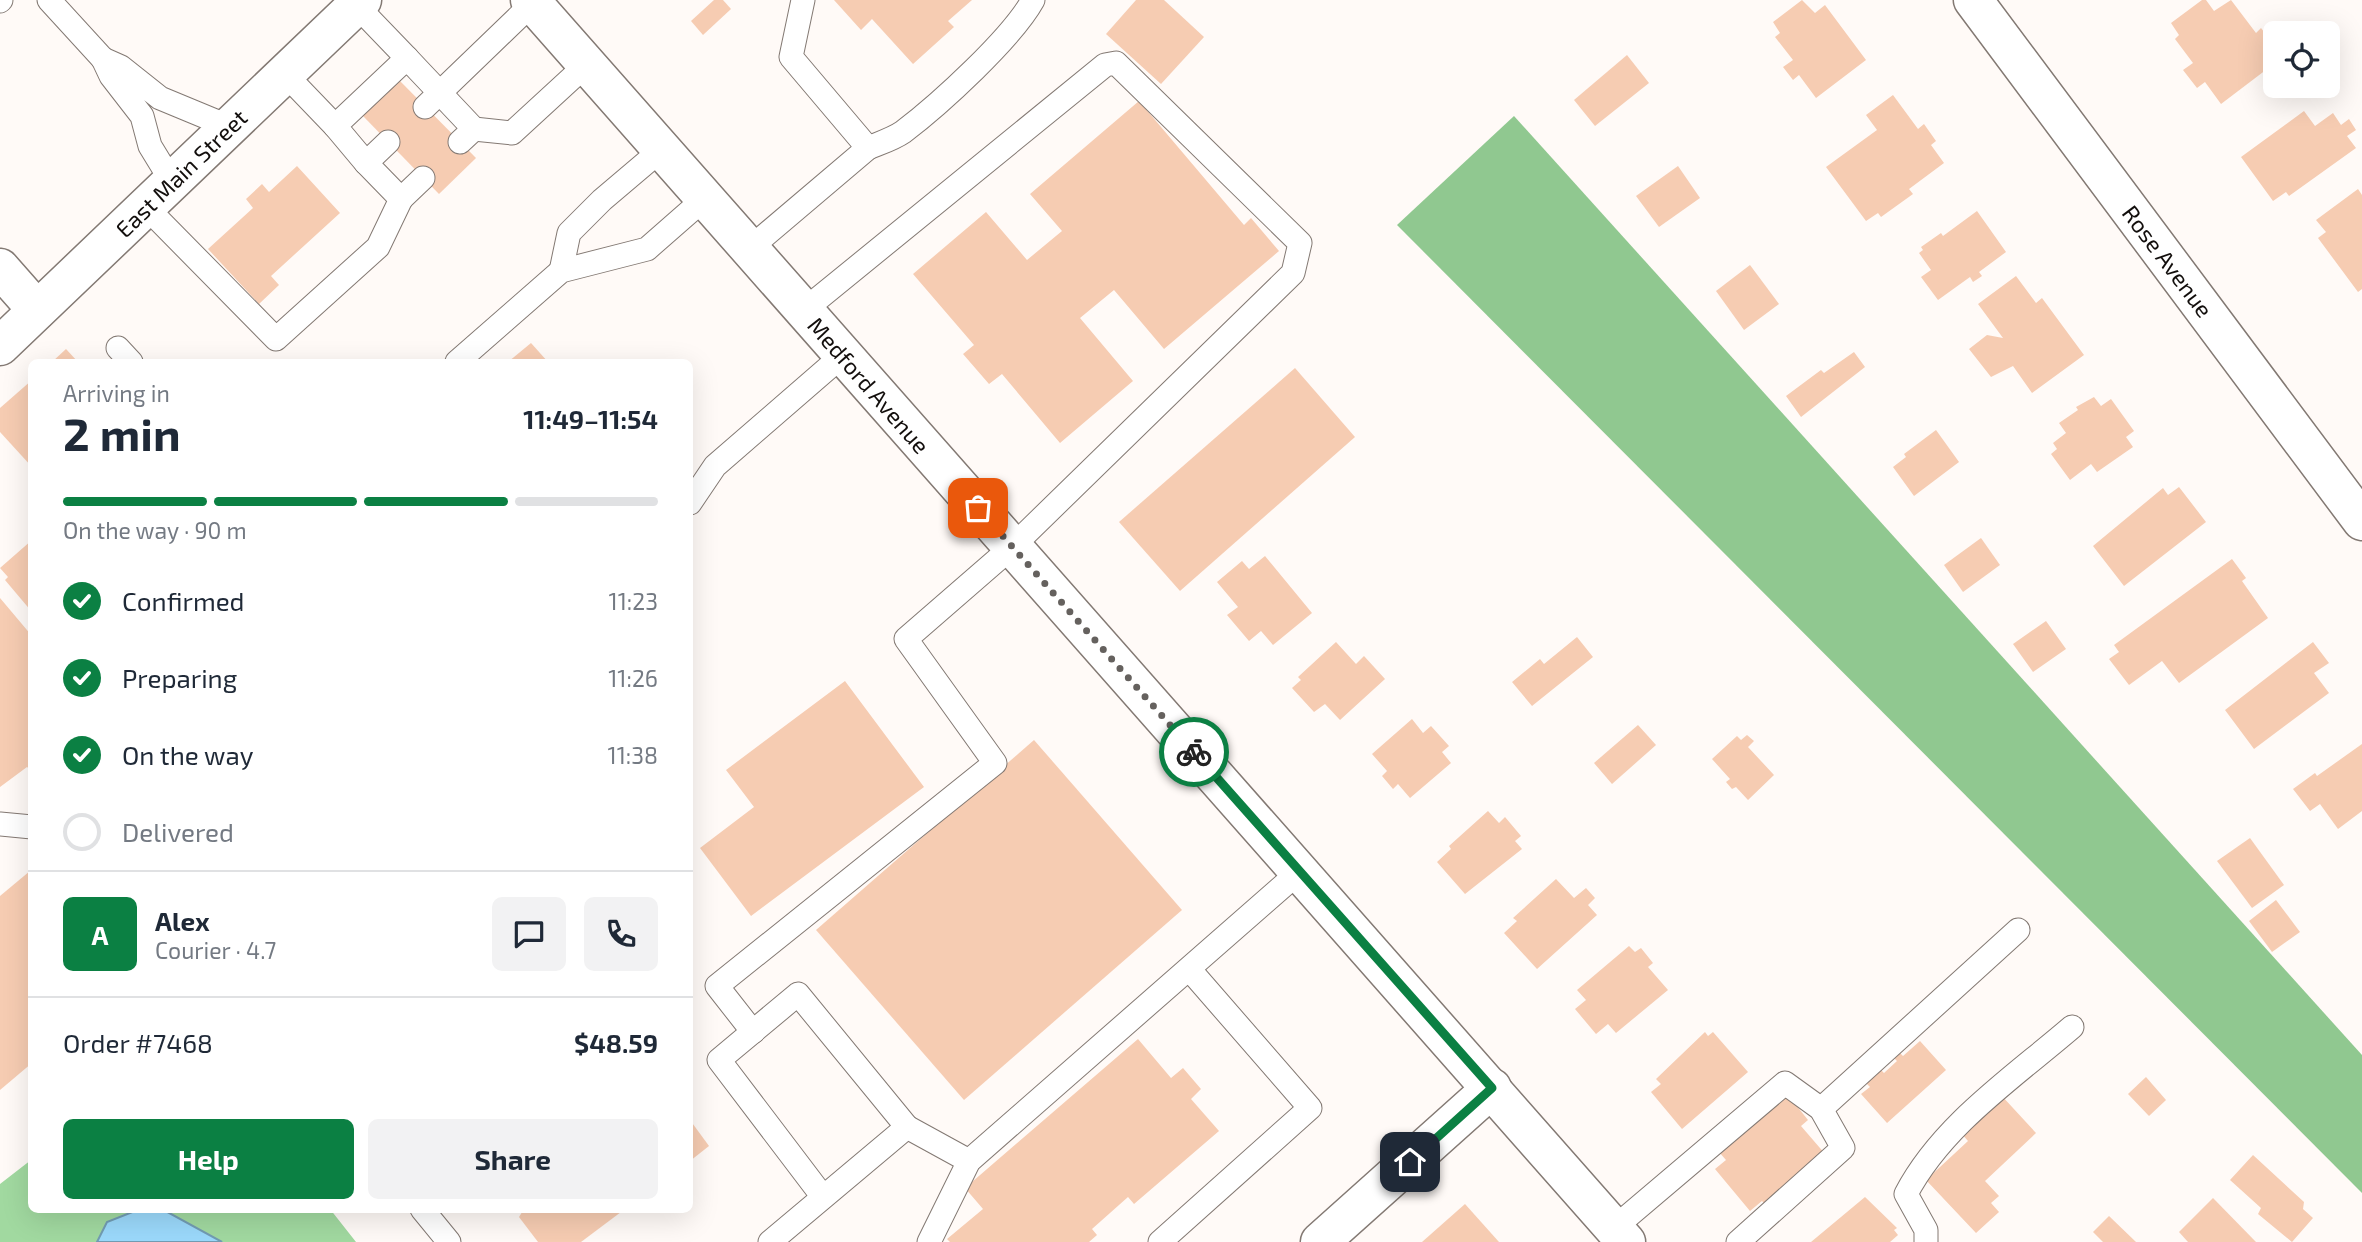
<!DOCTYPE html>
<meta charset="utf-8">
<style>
:root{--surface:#fff;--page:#f2f2f3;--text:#1f2937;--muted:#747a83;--line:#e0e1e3;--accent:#0b8043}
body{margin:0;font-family:"Exo 2",sans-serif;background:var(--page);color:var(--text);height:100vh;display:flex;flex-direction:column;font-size:26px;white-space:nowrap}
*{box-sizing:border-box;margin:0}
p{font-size:23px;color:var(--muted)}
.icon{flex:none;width:38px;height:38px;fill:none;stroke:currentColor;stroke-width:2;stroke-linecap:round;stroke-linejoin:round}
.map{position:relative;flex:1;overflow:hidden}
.panel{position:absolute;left:28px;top:359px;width:665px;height:854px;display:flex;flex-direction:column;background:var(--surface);border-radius:10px;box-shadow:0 7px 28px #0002}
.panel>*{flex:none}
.buttons{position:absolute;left:2263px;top:21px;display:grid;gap:14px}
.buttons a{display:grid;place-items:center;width:77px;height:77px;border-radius:10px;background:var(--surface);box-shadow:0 7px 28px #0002;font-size:35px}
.pin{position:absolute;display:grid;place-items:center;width:60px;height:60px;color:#fff;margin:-30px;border-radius:14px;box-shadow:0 4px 10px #0006}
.courier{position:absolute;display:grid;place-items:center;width:70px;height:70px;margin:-35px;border:5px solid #0b8043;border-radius:50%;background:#fff;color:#222;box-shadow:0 2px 9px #0007}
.overview em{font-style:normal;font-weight:700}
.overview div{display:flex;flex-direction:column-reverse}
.overview{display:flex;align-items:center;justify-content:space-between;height:119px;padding:0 35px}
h1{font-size:46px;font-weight:700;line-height:52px}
.bar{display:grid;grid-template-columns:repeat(4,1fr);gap:10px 7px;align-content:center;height:84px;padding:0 35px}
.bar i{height:9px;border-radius:5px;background:var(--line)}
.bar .on{background:var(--accent)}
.bar p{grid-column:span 4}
.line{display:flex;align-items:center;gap:18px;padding:0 35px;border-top:2px solid var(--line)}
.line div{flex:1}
.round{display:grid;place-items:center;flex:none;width:74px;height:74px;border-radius:10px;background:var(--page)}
ol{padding:0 35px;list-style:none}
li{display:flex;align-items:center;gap:21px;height:77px}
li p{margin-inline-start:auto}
li .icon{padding:7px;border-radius:50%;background:var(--accent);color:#fff;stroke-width:4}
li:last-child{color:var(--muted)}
li i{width:38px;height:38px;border:4px solid var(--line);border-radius:50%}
.button{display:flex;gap:14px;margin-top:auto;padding:14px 35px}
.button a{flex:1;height:80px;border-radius:10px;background:var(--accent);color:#fff;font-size:28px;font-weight:700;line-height:80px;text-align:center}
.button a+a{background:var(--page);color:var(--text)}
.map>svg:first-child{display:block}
</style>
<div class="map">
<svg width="2362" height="1242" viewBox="0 0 2362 1242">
<rect width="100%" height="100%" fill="#fffaf7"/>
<path fill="#a1d9a0" d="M31 1160 32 1209H330L356 1242H0V1184Z"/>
<path fill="#90c890" d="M1514 116 2362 1055V1193L1397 225Z"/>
<path fill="#9bd9fb" stroke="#729cb3" stroke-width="2" d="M140 1209H162L222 1242H97L107 1222Z"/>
<g fill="#f6ccb2">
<path d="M714 0H723L731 9 703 35 691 21Z"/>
<path d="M834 0H972L948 21 954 27 913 64 872 19 861 30Z"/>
<path d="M1136 0H1164L1204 37 1161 84 1106 34Z"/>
<path d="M1802 0 1815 13 1825 5 1866 60 1816 98 1799 75 1793 80 1783 67 1793 60 1775 37 1780 33 1773 22Z"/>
<path d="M2202 0H2206L2214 11 2231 0 2256 33 2261 28 2275 46 2270 54 2275 63 2221 104 2205 82 2197 88 2183 70 2193 63 2175 39 2179 35 2171 23Z"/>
<path d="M1627 55 1649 83 1595 126 1574 100Z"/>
<path d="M399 80 476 158 439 194 363 116Z"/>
<path d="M1893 95 1918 129 1924 124 1936 141 1931 145 1944 163 1909 189 1913 194 1881 217 1878 213 1866 221 1826 167 1877 130 1866 115Z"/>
<path d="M1139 101 1244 225 1251 218 1279 251 1164 349 1114 290 1080 318 1133 381 1060 443 1002 374 989 384 963 354 974 345 913 274 986 212 1027 260 1062 231 1030 194Z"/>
<path d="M2304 111 2315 126 2333 113 2341 125 2349 119 2356 130 2347 136 2356 148 2289 196 2286 192 2273 201 2241 157Z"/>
<path d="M297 166 340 213 271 276 279 285 259 304 208 249 253 208 246 199 262 184 269 192Z"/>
<path d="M1678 166 1700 198 1659 227 1636 196Z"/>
<path d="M2358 189 2362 195V289L2358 292 2318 238 2326 232 2316 220Z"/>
<path d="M1977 211 2006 252 1979 272 1982 276 1973 282 1970 277 1938 300 1921 277 1931 270 1919 253 1923 250 1921 247 1941 233 1943 236Z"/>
<path d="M1750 265 1779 304 1744 330 1716 291Z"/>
<path d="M2016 276 2036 303 2042 298 2084 355 2032 393 2013 366 1991 377 1969 349 1987 335 2003 338 1978 304Z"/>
<path d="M531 343 548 362H508Z"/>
<path d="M66 349 78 362H52Z"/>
<path d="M1854 352 1865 367 1801 417 1786 396 1821 370 1824 373Z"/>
<path d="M1295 368 1355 437 1180 591 1119 522Z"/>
<path d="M32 380V467L0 432V408Z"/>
<path d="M2094 397 2101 406 2111 399 2134 431 2126 437 2133 447 2097 472 2091 464 2070 480 2051 454 2057 449 2053 443 2066 433 2059 423 2078 410 2076 407Z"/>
<path d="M1936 430 1959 462 1914 496 1893 467 1906 457 1904 454Z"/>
<path d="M2179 487 2206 522 2124 586 2093 546 2163 488 2168 495Z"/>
<path d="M1981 538 2000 565 1963 592 1944 565Z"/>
<path d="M32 540V612L5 580 8 577 0 568Z"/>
<path d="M1265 556 1312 613 1273 645 1261 631 1249 641 1227 615 1238 607 1217 582 1242 561 1249 569Z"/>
<path d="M2232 559 2246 578 2242 581 2268 618 2179 683 2162 661 2129 685 2109 659 2119 652 2114 645Z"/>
<path d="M0 598 32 636V771L27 767 0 787Z"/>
<path d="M2046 621 2066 649 2033 672 2013 644Z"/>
<path d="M1577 637 1593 657 1532 706 1512 682 1540 659 1544 664Z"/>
<path d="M1336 642 1356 664 1364 656 1385 679 1340 720 1325 704 1314 712 1292 688 1301 680 1298 677Z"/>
<path d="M2313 642 2329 663 2314 673 2329 693 2254 749 2225 710Z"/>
<path d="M845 681 924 787 751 916 700 848 754 807 726 770Z"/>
<path d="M1412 719 1423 733 1431 726 1449 746 1442 752 1451 763 1410 798 1398 784 1393 789 1382 776 1387 771 1372 754Z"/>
<path d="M1638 725 1656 745 1612 784 1594 763Z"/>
<path d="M1747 735 1754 741 1748 747 1774 775 1748 800 1736 787 1732 789 1726 782 1730 779 1712 759 1737 736 1741 740Z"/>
<path d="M1034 740 1182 910 964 1100 816 930Z"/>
<path d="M2362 744V811L2338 829 2320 804 2310 811 2293 789 2315 773 2317 776Z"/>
<path d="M1488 811 1499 823 1505 817 1521 836 1515 841 1522 849 1465 894 1437 862 1451 849 1449 846Z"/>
<path d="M2250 838 2284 885 2252 908 2217 861Z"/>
<path d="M30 871 32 1063 0 1090V896Z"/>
<path d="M1556 879 1574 898 1586 888 1595 898 1588 905 1597 915 1537 969 1504 933 1517 921 1513 918Z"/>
<path d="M2276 900 2300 932 2272 952 2249 921Z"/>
<path d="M1629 946 1635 952 1641 948 1653 963 1648 967 1668 990 1616 1033 1608 1024 1596 1034 1575 1009 1586 1000 1577 990Z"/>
<path d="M1705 1032 1708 1036 1713 1032 1748 1072 1682 1129 1651 1092 1661 1084 1656 1079Z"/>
<path d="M1138 1039 1171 1078 1183 1068 1201 1089 1191 1099 1219 1131 1134 1204 1128 1197 1092 1229 1097 1235 1089 1242H950L947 1239 983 1209 965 1188Z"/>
<path d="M1920 1041 1946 1070 1887 1123 1861 1094 1870 1087 1866 1083 1881 1070 1884 1073 1897 1061 1894 1058 1900 1053 1903 1056Z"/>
<path d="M2146 1077 2166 1100 2149 1116 2128 1094Z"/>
<path d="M1788 1095 1808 1120 1801 1126 1826 1155 1766 1205 1762 1201 1750 1211 1715 1169 1726 1160 1719 1152Z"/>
<path d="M2001 1095 2036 1133 1985 1181 1999 1196 1991 1203 1999 1212 1976 1233 1926 1180 1968 1141 1961 1133Z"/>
<path d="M690 1120 709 1146 690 1161Z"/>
<path d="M2253 1155 2304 1202 2303 1209 2313 1218 2292 1242 2258 1214 2261 1208 2230 1180Z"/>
<path d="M1865 1197 1897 1228 1894 1230 1898 1235 1890 1242H1811Z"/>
<path d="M2213 1198 2256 1242H2188L2179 1232Z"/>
<path d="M1465 1204 1499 1242H1422Z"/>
<path d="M524 1209H625L581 1242H538L519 1217Z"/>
<path d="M2109 1216 2136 1242H2103L2093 1232Z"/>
</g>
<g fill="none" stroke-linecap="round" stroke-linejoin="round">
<defs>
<g id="lane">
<path d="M49 0 103 59"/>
<path d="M0 1 1 0"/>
<path d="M356 5 407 58"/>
<path d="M285 74 335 126"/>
<path d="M425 107 533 3"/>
<path d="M474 129 512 133 586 65"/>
<path d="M868 148C880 143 893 139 903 132 940 104 1012 38 1033 0"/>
<path d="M366 163 335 126 407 58 474 129 460 142"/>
<path d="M172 182 150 146 142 116 111 76 103 59 121 67 160 98 230 127"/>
<path d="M401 199 423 178"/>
<path d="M146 207 276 339 378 247 401 199 366 163 388 142"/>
<path d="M749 249 868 148 791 57 803 0"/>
<path d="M561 271 569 233 602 200 661 150"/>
<path d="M118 348 131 362"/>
<path d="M457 362 561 271 647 249 704 199"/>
<path d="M690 503 715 466 843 355"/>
<path d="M0 824 32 827"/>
<path d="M753 1032 717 986 995 763 906 639 1012 547 1293 273 1300 243 1116 63 1105 65 803 311"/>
<path d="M1821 1109 2018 930"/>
<path d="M907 1127 969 1161"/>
<path d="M422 1209 449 1242"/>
<path d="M1614 1228 1785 1083 1821 1109 1843 1148 1738 1242"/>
<path d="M770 1242 907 1127 798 994 719 1060 823 1197"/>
<path d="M929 1242 969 1161 1299 872"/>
<path d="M1160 1242 1310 1108 1190 970"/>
<path d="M1926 1242V1230L1906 1194C1942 1125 2014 1077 2072 1027"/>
</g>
<g id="street">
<path d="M1973 0 2362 521"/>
<path d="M1320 1242 1492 1088"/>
</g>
<path id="secondary" d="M0 268 37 310"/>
<g id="primary">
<path d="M530 0 1626 1242"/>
<path d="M0 346 362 0"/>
</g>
</defs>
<use href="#lane" stroke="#837973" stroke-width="25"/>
<use href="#street" stroke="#837973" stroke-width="41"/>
<use href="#secondary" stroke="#837973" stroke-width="41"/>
<use href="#primary" stroke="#837973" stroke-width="41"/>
<use href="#lane" stroke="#fff" stroke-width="23"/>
<use href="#street" stroke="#fff" stroke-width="38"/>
<use href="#secondary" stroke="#fff" stroke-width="38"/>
<use href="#primary" stroke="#fff" stroke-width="38"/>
</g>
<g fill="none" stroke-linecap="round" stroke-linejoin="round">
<path stroke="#65615e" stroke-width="7" stroke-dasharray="0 12.6" d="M978 508 1194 752"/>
<path stroke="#0b8043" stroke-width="9" d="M1194 752 1492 1088 1410 1162"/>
</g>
<g text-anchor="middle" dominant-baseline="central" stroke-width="5" stroke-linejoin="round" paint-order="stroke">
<g font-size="23" fill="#120e0c" stroke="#fff">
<text transform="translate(181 173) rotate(-44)">East Main Street</text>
<text transform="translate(2168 261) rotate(53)">Rose Avenue</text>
<text transform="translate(869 385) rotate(49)">Medford Avenue</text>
</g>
</g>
</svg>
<div class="buttons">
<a><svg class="icon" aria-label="locate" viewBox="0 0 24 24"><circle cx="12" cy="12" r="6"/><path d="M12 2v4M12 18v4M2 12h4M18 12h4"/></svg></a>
</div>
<div class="pin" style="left:978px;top:508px;background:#ea580c"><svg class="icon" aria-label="bag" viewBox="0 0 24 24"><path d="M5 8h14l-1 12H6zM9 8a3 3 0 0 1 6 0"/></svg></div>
<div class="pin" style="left:1410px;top:1162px;background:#1f2937"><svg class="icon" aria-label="home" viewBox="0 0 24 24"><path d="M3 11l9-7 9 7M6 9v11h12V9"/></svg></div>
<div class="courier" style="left:1194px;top:752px"><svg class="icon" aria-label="bike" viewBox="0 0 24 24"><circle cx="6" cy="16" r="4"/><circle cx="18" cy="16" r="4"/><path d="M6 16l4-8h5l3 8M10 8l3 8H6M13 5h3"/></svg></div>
<section class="panel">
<div class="overview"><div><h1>2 min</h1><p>Arriving in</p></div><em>11:49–11:54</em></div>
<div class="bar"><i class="on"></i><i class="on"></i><i class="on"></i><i></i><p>On the way · 90 m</p></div>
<ol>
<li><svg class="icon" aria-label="check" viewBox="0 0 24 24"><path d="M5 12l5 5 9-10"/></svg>Confirmed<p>11:23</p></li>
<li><svg class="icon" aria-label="check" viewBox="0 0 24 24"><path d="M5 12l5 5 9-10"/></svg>Preparing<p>11:26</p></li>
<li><svg class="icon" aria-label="check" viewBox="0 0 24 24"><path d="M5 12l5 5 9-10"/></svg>On the way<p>11:38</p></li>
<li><i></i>Delivered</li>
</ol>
<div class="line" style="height:126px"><b class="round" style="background:var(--accent);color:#fff">A</b><div><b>Alex</b><p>Courier · 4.7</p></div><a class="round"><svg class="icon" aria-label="chat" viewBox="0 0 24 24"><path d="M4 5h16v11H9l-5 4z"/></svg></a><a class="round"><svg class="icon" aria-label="phone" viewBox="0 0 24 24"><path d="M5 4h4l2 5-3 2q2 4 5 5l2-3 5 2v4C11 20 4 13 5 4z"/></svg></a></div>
<div class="line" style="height:91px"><div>Order #7468</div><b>$48.59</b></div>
<div class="button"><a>Help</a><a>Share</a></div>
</section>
</div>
